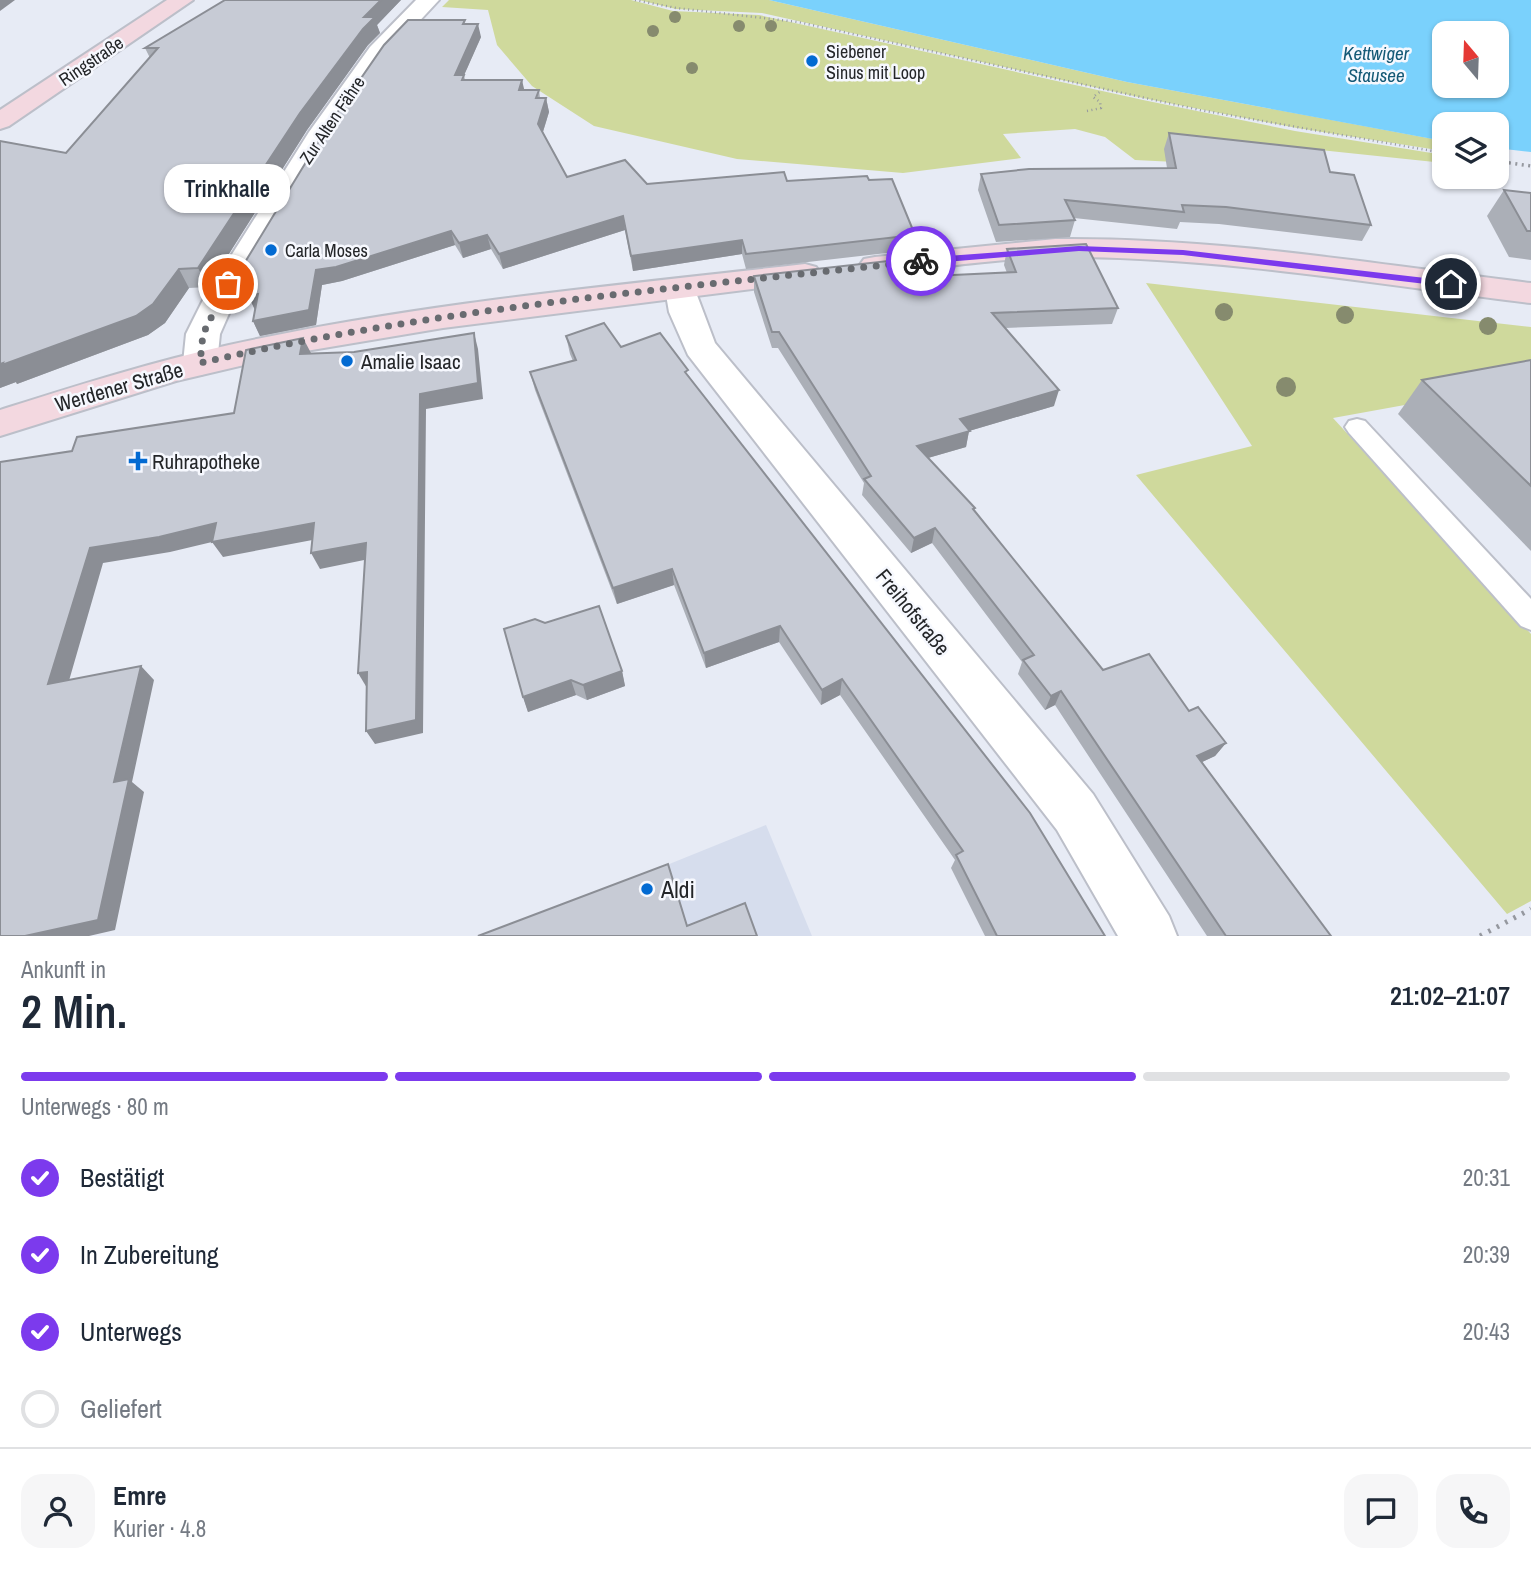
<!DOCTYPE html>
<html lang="de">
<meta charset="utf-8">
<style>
:root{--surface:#fff;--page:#f6f6f7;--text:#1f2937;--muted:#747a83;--line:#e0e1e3;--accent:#7c3aed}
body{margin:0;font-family:"Archivo Narrow",sans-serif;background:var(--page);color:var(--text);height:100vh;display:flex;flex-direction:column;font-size:26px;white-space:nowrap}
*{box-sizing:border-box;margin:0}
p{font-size:23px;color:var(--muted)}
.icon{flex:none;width:38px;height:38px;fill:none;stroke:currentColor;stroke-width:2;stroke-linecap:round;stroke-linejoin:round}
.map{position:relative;height:936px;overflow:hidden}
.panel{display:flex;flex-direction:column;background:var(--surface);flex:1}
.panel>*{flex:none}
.needle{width:46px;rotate:341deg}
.controls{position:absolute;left:1432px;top:21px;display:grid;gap:14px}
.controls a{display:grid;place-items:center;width:77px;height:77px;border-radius:14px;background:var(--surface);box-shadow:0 2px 5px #0004;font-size:35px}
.pin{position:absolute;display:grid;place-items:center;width:60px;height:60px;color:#fff;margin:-30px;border:4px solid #fff;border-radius:50%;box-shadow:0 2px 7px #0007}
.courier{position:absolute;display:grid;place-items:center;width:70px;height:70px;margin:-35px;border:5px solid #7c3aed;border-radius:50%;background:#fff;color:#222;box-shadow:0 2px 9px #0007}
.bubble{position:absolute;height:49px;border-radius:21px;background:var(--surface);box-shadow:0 2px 5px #0004;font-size:23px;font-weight:600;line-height:49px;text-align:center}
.summary em{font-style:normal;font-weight:600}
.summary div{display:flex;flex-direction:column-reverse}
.summary{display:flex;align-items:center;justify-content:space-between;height:119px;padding:0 21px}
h1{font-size:46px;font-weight:600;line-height:52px}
.bar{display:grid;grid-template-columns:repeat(4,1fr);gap:10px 7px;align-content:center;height:84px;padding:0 21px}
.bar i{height:9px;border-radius:5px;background:var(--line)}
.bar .current{background:var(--accent)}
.bar p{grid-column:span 4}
.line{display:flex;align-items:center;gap:18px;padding:0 21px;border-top:2px solid var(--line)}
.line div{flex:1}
.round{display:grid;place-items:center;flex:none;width:74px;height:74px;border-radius:21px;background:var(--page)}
ol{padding:0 21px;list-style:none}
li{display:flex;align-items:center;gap:21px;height:77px}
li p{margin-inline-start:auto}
li .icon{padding:7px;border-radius:50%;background:var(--accent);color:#fff;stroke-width:4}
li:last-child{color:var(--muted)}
li i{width:38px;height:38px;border:4px solid var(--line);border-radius:50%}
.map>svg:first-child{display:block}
</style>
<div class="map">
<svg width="1531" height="936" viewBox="0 0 1531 936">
<rect width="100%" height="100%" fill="#e7ebf5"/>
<path fill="#d6dded" d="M766 825 812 936H491Z"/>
<g fill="#cfd99c">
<path d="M449 0H631L673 11 759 15 1143 100 1295 131 1444 155V163L1320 150V169L1135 160 1105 137 1075 129 1003 134 1021 158 903 173 737 159 594 126 532 86 497 45 488 10 442 7Z"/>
<path d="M639 0H769L1127 82 1444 141V151L1297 128 1143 98 762 13 676 9Z"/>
<path d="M1146 283 1531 327V382L1333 418 1531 634V901L1507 914 1136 475 1252 446Z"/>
</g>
<path fill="#7ad1fc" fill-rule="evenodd" d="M769 0H1531V152L1496 148V124H1444V141L1438 140 1127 82ZM1444 33H1496V86H1444Z"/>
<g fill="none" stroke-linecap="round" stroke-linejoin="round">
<defs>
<path id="lane" d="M1357 419 1365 421 1531 599V630L1521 626 1349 433 1345 427 1349 421Z"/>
<g id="street">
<path d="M416 0H439L386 57 331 138 234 302 220 334 217 363 212 371 200 375 188 371 183 363 186 334 202 302 309 132 370 47Z"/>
<path d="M681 279 692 282 715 343 1093 794 1169 916 1177 936H1118L1057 830 688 355 669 312 665 289 670 282Z"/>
</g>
<g id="secondary">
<path d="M167 0H193L9 126 0 129V110Z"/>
<path d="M1055 239C1215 237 1373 264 1531 283V303C1382 285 1232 259 1081 257 1012 256 943 267 875 275L864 273 859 266 864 259 875 257Z"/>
<path d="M805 264 816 267 821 274 816 281 443 328 300 352 176 381 0 436V410C76 386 151 362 229 345 418 303 613 286 805 264Z"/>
</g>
</defs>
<use href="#lane" stroke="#bcbfc9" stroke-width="4"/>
<use href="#street" stroke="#bcbfc9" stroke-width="4"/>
<use href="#secondary" stroke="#bcbfc9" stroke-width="4"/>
<g stroke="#95989f" stroke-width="2.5" stroke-dasharray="1 3.5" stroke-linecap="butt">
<path d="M635 0 676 8 798 22 1200 110 1444 153"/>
<path d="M1087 111 1101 108 1100 102 1093 97 1101 91"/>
</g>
<path stroke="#95989f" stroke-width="3.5" stroke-dasharray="2 4.5" stroke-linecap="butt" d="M1496 161 1531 166"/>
<path stroke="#95989f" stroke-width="5" stroke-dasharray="2.5 7" stroke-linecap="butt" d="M1480 936 1531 909"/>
<use href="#lane" fill="#fff" fill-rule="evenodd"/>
<use href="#street" fill="#fff" fill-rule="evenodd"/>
<use href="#secondary" fill="#f3d8e0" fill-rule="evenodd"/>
</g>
<g fill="#868b6e">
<circle cx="675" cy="17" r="6"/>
<circle cx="739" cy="26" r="6"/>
<circle cx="771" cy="26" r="6"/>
<circle cx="653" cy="31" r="6"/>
<circle cx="692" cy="68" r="6"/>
<circle cx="1224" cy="312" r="9"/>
<circle cx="1345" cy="315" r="9"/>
<circle cx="1488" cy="326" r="9"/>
<circle cx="1286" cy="387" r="10"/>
</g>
<g fill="#abafb7">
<path d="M225 0H401L377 25 380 33 368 45 307 130 208 287 189 288 165 323 148 335 17 384 16 382 0 388V141L66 153 150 58 145 48Z"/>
<path d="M466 24 481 37 464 75 465 80 524 90H539L540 98H546L549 112 543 132 567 177 647 184 787 181 869 180 915 235 913 250 746 269 742 254 633 271 625 230 503 269 491 249 463 258 455 245 342 281 322 285 316 325 260 336 253 321 255 310 248 295 249 287H246L239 272Z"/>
<path d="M1169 133 1330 172 1371 225 1362 241 1219 224 1180 222 1177 229 1074 218 1075 220 1070 237 996 242 978 190 981 174 1167 168 1164 149Z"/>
<path d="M1504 190 1531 193V260L1509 257 1487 216Z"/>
<path d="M1007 249 1118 308 1112 324 1005 328 1054 406 969 431 966 447 928 458 975 511 1103 670 1189 711 1226 743 1215 756 1202 762 1331 936H1207L1055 705 1045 710 1018 674 1022 662 932 543 911 553 862 495 864 483 778 348H772L754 292V276H932L1007 273 1004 265Z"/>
<path d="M566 336 621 347 688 375 1105 936H985L951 868 955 860 840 695 821 705 779 642 706 668 674 585 617 604 535 390 530 372 573 361 570 354Z"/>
<path d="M1531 360V551L1398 414 1422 380Z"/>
<path d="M545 623 622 671 625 686 587 700 576 695 528 712 523 697Z"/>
</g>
<g fill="#8b8e95">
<path d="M0 0H15L0 11Z"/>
<path d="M381 0H401L377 25 380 33 368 45 307 130 208 287 198 268 364 17Z"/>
<path d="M478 24 481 37 458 89 455 75Z"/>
<path d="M522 80 525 93 519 90Z"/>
<path d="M546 98 549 112 541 138 538 124Z"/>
<path d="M623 216 625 230 503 269 499 254Z"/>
<path d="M451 231 455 245 342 281 322 285 316 325 260 336 253 321 316 270Z"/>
<path d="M487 235 491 249 463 258 459 243Z"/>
<path d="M742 240V254L633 271 631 256Z"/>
<path d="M179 269 189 288 165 323 148 335 17 384 16 382 0 388V364Z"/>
<path d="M258 294 255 310 248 295Z"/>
<path d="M474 333 478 349 483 399 426 409 423 733 375 744 366 731 420 394Z"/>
<path d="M303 338 311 353 300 354Z"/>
<path d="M1059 390 1054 406 969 431 966 447 914 462 917 446 960 419Z"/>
<path d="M216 523H314L323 538 223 557 212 542 170 552 103 563 64 698 48 684 90 548Z"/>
<path d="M935 528 932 543 911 553 914 538Z"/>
<path d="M366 543 374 558 320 569 311 553Z"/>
<path d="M672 569 674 585 617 604 613 588Z"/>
<path d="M780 626 779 642 706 668 704 653Z"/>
<path d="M141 666 154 680 132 782 144 792 115 930 89 936H25L114 782Z"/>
<path d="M622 671 625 686 587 700 583 685Z"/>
<path d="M367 672V688L358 673Z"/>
<path d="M842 679 840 695 821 705 822 690Z"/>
<path d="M571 680 576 695 528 712 523 697Z"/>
<path d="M1061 691 1055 705 1045 710 1051 696Z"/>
<path d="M1226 743 1215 756 1187 769 1197 756Z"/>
</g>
<g fill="#c7cbd5" stroke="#8b8e95" stroke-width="2">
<path d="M225 0H381L364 17H375L363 29 300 113 198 268 179 269 153 304 136 316 2 365 3 363 0 364V141L66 153 158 48H145Z"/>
<path d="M408 20H465L463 24H478L455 75H464L462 80H522L519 90H539L536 98H546L538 124 567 177 625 160 647 184 784 172 787 181 867 176 869 180 892 179 915 235 746 254 742 240 631 256 623 216 499 254 487 235 459 243 451 231 336 267 316 270 309 310 253 321 258 294 248 295 251 272H239L328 126 384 45Z"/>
<path d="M1169 133 1324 150 1330 172 1354 175 1371 225 1226 207 1182 205 1184 212 1065 200 1075 220 999 225 981 174 1029 169 1176 168Z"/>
<path d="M1504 190 1531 193V231H1527Z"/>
<path d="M1086 244 1118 308 992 313 1059 390 960 419 970 431 917 446 975 508 973 509 1103 670 1149 654 1189 711 1198 707 1226 743 1197 756 1331 936H1226L1061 691 1051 696 1023 660 1034 655 935 528 914 538 864 479 871 476 779 332H772L754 276 924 257 932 276 1016 272 1007 249Z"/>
<path d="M604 323 621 347 660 333 688 370 685 372 1030 813 1105 936H997L956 855 963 851 842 679 822 690 780 626 704 653 672 569 613 588 530 372 576 360 566 336Z"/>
<path d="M474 333 478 383 420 394 416 720 366 731 367 672 358 673 366 543 311 553 314 523 212 542 216 523 159 537 90 548 48 684 141 666 114 782 129 779 98 920 25 936H0V462L72 451 77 437 234 413 246 350 303 338 300 354 354 352Z"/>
<path d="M1531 360V486L1422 380Z"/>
<path d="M599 606 622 671 583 685 571 680 523 697 504 629 535 619 545 623Z"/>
<path d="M668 864 687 926 745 903 757 936H478Z"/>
</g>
<path fill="#7c3aed" d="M1079 246 1183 250 1451 281 1455 284 1451 287 1183 255 1079 251 921 264 917 261 921 258Z"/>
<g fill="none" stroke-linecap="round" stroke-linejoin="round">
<path stroke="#686b70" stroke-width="7" stroke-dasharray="0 12.6" d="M228 284 203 334 200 363C436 308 680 288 921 261"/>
</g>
<g fill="#026ad2" stroke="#f6f8fe" stroke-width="2.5">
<circle cx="812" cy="61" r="7"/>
<circle cx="271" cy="250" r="7"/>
<circle cx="347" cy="361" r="7"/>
<path d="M134.5 450.5h7v7h7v7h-7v7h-7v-7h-7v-7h7z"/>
<circle cx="647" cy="889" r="7"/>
</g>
<g text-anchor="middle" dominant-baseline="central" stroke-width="5" stroke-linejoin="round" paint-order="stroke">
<g font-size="18" fill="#242629" stroke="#f6f8fe" text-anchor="start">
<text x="826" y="51">Siebener<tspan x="826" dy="21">Sinus mit Loop</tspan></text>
<text x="285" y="250">Carla Moses</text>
</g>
<g font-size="18" fill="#242629" stroke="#f6f8fe">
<text transform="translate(91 61) rotate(-34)">Ringstraße</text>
<text transform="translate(332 120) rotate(-56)">Zur Alten Fähre</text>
</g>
<g font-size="19" font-style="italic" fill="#145976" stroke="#f6f8fe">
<text x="1376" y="53">Kettwiger<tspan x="1376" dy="22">Stausee</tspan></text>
</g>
<g font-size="21" fill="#242629" stroke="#f6f8fe" text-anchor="start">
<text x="361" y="361">Amalie Isaac</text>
<text x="152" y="461">Ruhrapotheke</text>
</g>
<g font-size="21" fill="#242629" stroke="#f6f8fe">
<text transform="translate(119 387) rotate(-16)">Werdener Straße</text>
<text transform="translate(913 612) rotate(51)">Freihofstraße</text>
</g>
<g font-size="24" fill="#242629" stroke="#f6f8fe" text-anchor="start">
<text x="661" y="889">Aldi</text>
</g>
</g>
</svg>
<div class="controls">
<a><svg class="needle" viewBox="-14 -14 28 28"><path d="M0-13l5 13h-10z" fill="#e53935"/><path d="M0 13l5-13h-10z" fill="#747a83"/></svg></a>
<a><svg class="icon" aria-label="layers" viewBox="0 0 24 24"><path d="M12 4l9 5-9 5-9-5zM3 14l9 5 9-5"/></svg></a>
</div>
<div class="pin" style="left:228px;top:284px;background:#ea580c"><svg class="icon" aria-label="bag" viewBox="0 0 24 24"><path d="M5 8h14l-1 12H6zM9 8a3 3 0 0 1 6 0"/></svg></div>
<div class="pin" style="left:1451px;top:284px;background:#1f2937"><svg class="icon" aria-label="home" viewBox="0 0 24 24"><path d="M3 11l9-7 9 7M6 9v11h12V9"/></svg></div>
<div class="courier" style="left:921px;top:261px"><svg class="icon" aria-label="bike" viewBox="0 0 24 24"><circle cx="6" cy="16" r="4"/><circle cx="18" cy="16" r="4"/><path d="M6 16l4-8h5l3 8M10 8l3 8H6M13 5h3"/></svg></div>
<div class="bubble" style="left:164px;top:164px;width:126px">Trinkhalle</div>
</div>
<section class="panel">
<div class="summary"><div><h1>2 Min.</h1><p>Ankunft in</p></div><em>21:02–21:07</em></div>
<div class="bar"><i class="current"></i><i class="current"></i><i class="current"></i><i></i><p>Unterwegs · 80 m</p></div>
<ol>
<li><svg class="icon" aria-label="check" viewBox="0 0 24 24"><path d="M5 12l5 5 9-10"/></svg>Bestätigt<p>20:31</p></li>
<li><svg class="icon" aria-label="check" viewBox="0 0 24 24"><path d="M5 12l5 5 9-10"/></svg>In Zubereitung<p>20:39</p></li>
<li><svg class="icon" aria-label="check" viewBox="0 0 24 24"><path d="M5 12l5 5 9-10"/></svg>Unterwegs<p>20:43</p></li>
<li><i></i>Geliefert</li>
</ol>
<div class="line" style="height:126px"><a class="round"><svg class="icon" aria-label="person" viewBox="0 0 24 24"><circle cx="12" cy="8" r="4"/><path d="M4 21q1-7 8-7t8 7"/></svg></a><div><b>Emre</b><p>Kurier · 4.8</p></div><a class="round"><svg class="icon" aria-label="chat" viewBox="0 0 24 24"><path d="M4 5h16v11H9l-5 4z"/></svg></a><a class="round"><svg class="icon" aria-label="phone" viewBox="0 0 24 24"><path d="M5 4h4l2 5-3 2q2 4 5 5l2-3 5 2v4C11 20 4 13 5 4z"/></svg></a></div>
</section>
